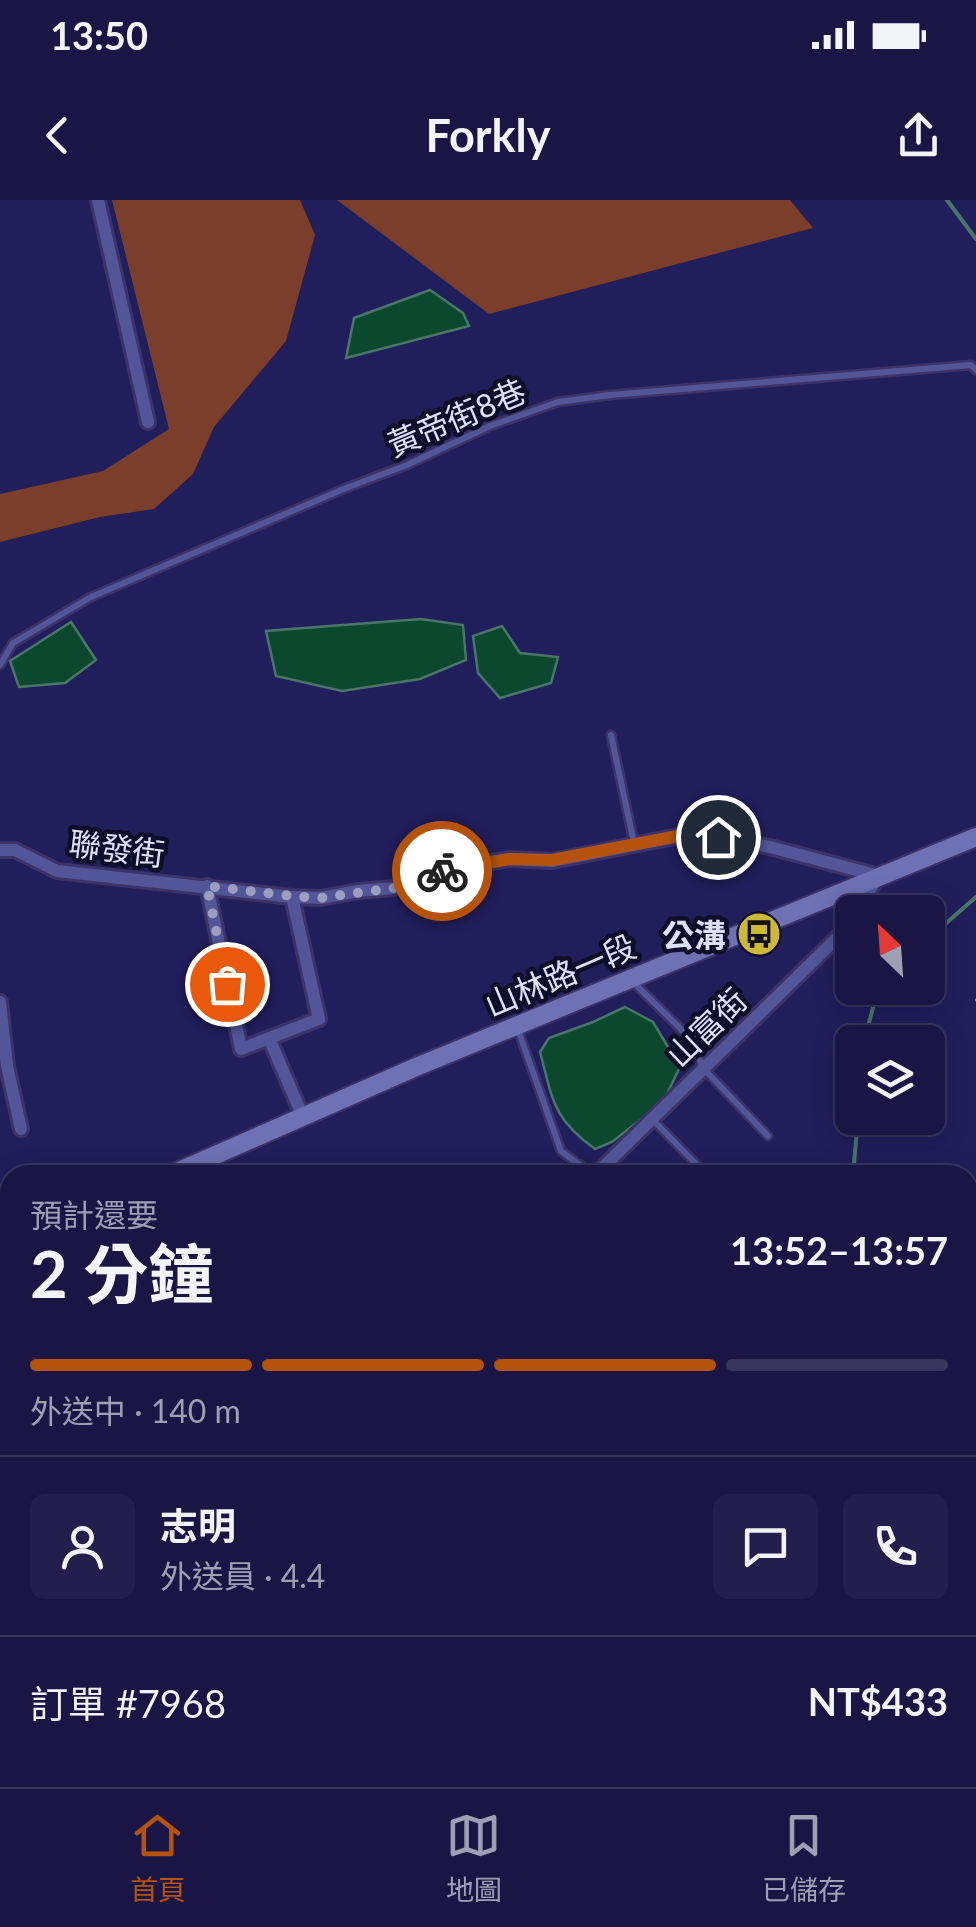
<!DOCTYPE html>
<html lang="zh-TW">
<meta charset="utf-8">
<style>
:root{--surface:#191645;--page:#221f4c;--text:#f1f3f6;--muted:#9f9fb3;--line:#37355e;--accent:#b45309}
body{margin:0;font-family:Lato,"Noto Sans TC",sans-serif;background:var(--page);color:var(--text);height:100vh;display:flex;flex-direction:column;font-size:38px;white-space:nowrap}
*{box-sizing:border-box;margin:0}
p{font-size:32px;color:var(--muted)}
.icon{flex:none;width:55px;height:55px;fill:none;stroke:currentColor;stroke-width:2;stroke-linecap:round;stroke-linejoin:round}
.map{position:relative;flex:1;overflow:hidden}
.details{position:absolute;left:0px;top:965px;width:978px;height:622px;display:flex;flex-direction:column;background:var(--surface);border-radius:30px 30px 0 0;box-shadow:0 5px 25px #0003,0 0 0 2px var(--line)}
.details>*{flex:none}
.needle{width:65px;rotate:335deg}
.controls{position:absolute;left:835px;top:695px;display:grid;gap:20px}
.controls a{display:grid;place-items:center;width:110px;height:110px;border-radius:15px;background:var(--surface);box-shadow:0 5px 25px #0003,0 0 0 2px var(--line);font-size:50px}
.pin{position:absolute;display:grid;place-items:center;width:85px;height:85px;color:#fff;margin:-42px;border:5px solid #fff;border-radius:50%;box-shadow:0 2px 10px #0007}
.courier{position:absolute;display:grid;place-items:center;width:100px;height:100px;margin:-50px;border:8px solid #b45309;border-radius:50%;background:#fff;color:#222;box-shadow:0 2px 12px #0007}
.head em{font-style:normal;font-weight:700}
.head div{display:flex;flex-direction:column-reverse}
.head{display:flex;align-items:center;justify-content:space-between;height:170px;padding:0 30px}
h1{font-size:65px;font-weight:700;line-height:75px}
.bar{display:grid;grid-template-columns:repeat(4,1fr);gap:15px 10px;align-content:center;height:120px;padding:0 30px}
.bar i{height:12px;border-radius:8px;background:var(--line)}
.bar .selected{background:var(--accent)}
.bar p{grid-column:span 4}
.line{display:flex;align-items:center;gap:25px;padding:0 30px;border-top:2px solid var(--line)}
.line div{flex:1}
.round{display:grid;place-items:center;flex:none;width:105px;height:105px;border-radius:15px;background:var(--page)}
.status{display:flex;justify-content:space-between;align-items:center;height:70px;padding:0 50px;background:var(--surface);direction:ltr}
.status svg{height:28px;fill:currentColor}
header{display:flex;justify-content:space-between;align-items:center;height:130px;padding:0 30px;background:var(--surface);font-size:45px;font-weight:700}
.tabs{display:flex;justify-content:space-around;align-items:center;height:140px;border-top:2px solid var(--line);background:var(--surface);font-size:28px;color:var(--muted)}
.tabs a{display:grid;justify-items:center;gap:5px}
.tabs .selected{color:var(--accent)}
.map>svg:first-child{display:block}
</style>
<div class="status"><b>13:50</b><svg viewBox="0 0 49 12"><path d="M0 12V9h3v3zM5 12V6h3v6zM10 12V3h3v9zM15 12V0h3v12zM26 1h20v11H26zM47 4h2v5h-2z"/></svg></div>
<header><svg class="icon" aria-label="back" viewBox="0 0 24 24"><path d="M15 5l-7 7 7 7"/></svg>Forkly<svg class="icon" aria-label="share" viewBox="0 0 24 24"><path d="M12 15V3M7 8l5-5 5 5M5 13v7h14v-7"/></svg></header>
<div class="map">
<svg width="976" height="1587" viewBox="0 0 976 1587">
<rect width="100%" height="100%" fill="#211e5c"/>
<g fill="#7a3e2a">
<path d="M112 0H300L315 35 286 141 214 227 193 274 154 309 100 317 0 342V294L103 271 169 229Z"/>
<path d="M337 0H790L813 28 489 114Z"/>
</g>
<g fill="#0b482d" stroke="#4a766a" stroke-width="2.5">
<path d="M430 90 463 113 469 126 346 158 354 118Z"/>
<path d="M421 419 463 425 466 460 420 479 342 491 276 476 266 431Z"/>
<path d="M71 422 96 460 65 483 19 487 10 461Z"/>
<path d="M502 426 520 453 558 457 551 483 500 498 478 473 473 436Z"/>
<path d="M625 807 653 822 680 867 663 902 612 942 595 949C552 918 553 900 540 852L549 838 593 822Z"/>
</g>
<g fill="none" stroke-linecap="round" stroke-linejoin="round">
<g stroke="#4a766a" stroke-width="4">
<path d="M947 0 976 39"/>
<path d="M928 739 976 697"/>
<path d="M864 842 875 800 884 788"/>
<path d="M853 975 858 918"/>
</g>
<g stroke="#0b482d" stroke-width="25">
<path d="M968 1497 976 1496"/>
<path d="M443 1587 470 1578"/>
</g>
<defs>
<g id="service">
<path d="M0 465 13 443 91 397 346 288 407 265 490 226 558 202 610 195 971 165 976 170"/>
<path d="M611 535 634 643"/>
<path d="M632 781 693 841 703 868 768 936"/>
<path d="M517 827 561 951 593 975"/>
<path d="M653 920 707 975"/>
</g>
<g id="minor">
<path d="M98 0 148 222"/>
<path d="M0 650H15L57 671 292 697 321 698 358 691 394 688 446 670 509 659 552 661 679 636 717 637 770 647 879 676 855 712"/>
<path d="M207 686 241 849 319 819 292 697"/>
<path d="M0 802 7 866 21 929"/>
<path d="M269 838 303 917"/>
<path d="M595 975 844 731 852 717"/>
<path d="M0 1177 10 1186"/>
<path d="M968 1433H976"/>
<path d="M965 1578 976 1579"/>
<path d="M216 1587 242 1578"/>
<path d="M750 1587 810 1579 864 1578"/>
</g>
<g id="secondary">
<path d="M170 975 416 867 976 637"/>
<path d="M0 1054 10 1049"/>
</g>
</defs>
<use href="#service" stroke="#3c3368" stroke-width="11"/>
<use href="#minor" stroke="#3c3368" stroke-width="18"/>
<use href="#secondary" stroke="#3c3368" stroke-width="22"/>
<path stroke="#8081ab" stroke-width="2.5" stroke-dasharray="5 5" stroke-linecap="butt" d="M975 800H976"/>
<use href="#service" stroke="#525598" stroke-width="6"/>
<use href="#minor" stroke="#525598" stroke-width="12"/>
<use href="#secondary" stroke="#6e72b4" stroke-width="18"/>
</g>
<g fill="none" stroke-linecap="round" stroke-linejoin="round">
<path stroke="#9b9dc1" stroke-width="10" stroke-dasharray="0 18" d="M227 784 207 686 292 696 320 698 394 688 442 671"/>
<path stroke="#b45309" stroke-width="12" d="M442 671 510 659 552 660 678 636 718 637"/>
</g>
<defs>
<symbol id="bus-disc" viewBox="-11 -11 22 22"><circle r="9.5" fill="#ceb837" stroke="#0e0e29"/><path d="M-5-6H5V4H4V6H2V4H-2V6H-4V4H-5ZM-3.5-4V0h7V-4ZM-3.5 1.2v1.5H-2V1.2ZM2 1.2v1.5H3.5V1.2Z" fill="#111"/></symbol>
</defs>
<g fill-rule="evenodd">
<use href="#bus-disc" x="734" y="709" width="50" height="50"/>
</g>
<g text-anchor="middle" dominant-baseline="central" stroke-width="9" stroke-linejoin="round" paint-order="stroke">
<g font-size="32" fill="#dde1f8" stroke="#0e0e29">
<text transform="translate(456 217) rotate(-23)">黃帝街8巷</text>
<text transform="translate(117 648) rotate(7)">聯發街</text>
<text transform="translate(560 775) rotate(-23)">山林路一段</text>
<text transform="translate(706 827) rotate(-44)">山富街</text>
</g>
<g font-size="32" font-weight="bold" fill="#dde1f8" stroke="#0e0e29" text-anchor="end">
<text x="726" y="734">公溝</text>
</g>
</g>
</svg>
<div class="controls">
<a><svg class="needle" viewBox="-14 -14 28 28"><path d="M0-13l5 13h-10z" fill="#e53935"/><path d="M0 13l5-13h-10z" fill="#9f9fb3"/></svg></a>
<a><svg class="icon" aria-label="layers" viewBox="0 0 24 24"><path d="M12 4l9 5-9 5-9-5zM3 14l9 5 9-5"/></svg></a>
</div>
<div class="pin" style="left:227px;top:784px;background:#ea580c"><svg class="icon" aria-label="bag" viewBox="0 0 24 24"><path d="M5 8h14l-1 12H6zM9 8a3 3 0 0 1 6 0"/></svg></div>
<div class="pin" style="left:718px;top:637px;background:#1f2937"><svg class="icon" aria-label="home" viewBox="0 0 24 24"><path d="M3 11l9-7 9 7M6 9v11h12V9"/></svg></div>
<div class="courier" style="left:442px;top:671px"><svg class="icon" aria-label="bike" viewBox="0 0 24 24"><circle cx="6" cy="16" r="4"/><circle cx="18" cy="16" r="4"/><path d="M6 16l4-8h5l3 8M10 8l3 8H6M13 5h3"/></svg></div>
<section class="details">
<div class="head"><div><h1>2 分鐘</h1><p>預計還要</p></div><em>13:52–13:57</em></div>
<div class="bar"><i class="selected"></i><i class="selected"></i><i class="selected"></i><i></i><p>外送中 · 140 m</p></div>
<div class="line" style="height:180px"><a class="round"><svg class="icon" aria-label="person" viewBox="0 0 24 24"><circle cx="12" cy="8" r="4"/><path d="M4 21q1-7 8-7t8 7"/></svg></a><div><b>志明</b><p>外送員 · 4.4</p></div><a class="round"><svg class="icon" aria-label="chat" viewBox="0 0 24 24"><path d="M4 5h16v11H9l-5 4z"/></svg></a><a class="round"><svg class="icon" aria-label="phone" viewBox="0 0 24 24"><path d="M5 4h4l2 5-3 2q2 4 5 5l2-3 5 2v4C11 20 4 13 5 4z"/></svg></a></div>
<div class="line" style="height:130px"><div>訂單 #7968</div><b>NT$433</b></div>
</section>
</div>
<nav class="tabs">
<a class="selected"><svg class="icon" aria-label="home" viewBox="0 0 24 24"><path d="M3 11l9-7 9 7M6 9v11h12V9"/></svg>首頁</a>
<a><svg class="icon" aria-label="map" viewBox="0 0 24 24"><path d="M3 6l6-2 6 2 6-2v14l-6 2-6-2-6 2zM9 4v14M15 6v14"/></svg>地圖</a>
<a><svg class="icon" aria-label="saved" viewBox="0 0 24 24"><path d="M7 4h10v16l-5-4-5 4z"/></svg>已儲存</a>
</nav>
